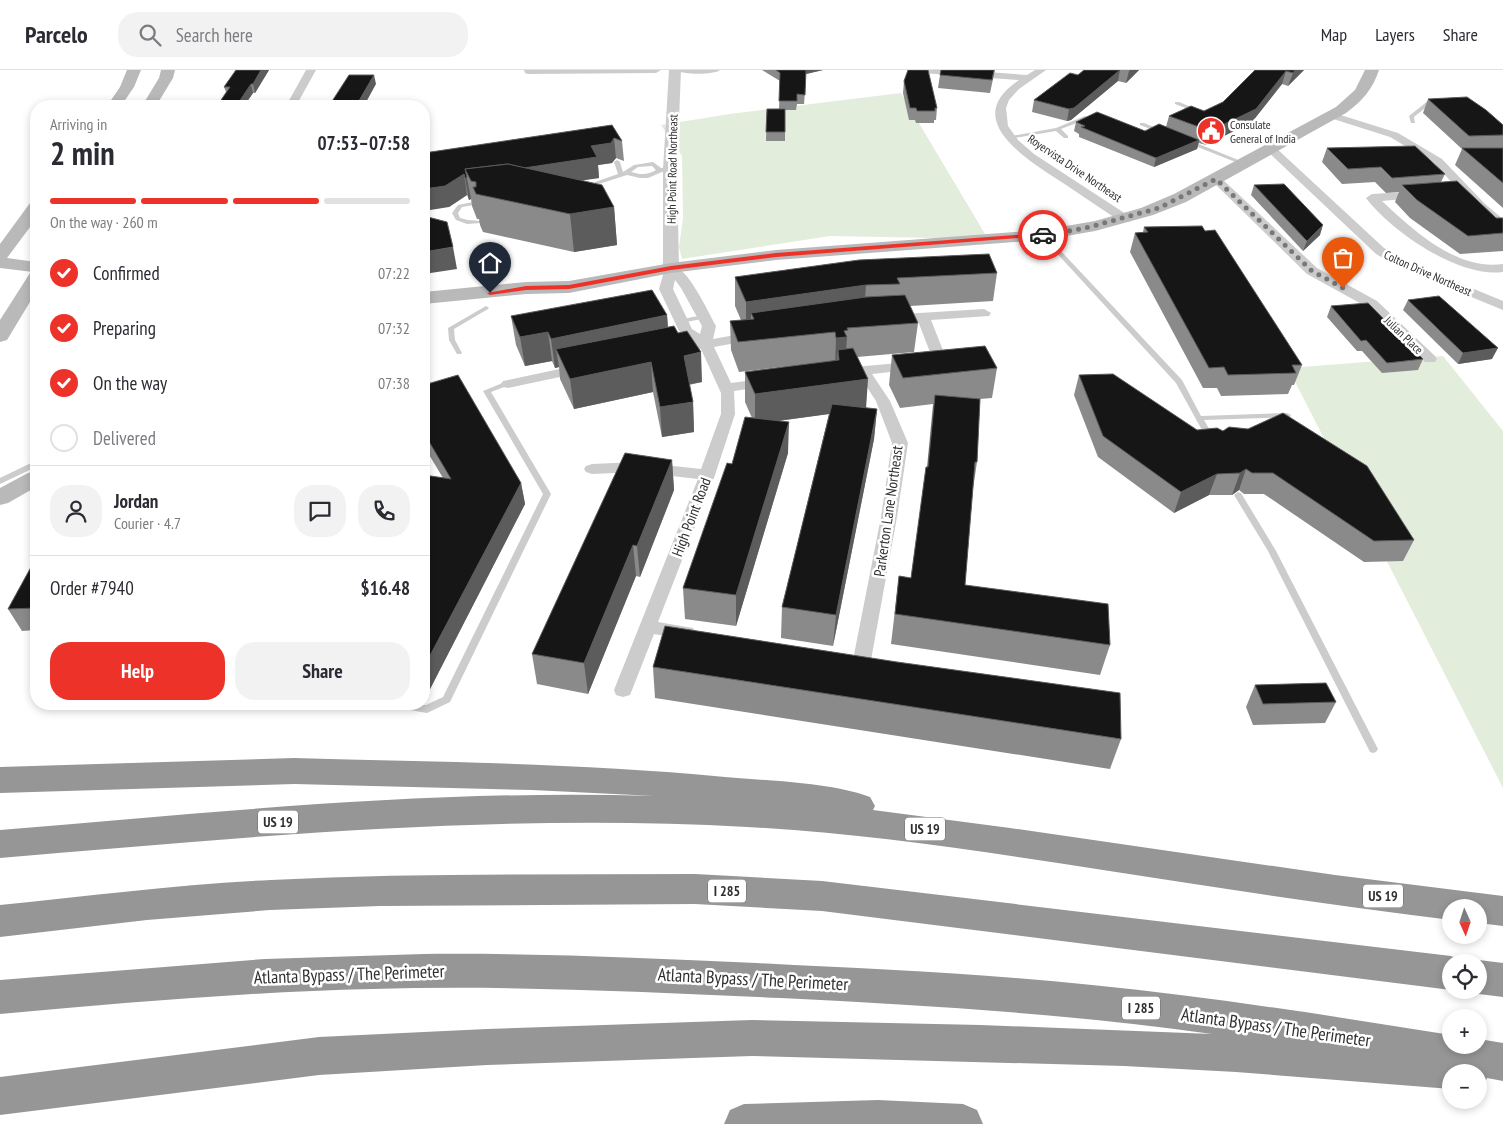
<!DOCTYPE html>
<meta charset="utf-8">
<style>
:root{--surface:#fff;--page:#f2f2f3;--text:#2b2b33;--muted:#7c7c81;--line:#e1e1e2;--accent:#ed3229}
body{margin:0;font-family:"PT Sans Narrow",sans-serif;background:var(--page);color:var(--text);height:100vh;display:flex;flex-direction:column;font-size:19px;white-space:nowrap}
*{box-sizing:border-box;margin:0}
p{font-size:16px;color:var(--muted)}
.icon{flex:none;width:28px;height:28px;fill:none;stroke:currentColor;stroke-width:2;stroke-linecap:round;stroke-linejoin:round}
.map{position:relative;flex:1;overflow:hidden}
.details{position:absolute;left:30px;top:30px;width:400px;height:610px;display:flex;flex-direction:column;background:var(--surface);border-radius:20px;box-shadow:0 2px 8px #0003}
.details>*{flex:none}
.needle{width:32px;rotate:177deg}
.buttons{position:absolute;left:1442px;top:829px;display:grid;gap:10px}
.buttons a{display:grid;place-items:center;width:45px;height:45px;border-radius:50%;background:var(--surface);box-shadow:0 2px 8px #0003;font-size:25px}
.pin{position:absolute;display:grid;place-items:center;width:42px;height:42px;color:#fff;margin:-51px -21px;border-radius:50% 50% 50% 0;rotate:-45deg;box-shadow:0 0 5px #0007}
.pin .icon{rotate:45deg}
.courier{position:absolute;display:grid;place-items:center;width:50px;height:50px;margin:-25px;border:4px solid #ed3229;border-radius:50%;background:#fff;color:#222;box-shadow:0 1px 6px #0007}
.overview em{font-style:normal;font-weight:700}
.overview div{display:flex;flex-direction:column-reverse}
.overview{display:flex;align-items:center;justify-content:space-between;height:85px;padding:0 20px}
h1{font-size:32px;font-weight:700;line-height:38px}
.bar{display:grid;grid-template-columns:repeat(4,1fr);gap:8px 5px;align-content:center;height:60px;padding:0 20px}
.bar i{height:6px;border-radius:4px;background:var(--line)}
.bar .active{background:var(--accent)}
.bar p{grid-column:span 4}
.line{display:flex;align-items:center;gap:12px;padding:0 20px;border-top:1px solid var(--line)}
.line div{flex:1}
.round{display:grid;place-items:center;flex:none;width:52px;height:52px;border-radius:20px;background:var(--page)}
ol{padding:0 20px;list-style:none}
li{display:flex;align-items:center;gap:15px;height:55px}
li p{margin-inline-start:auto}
li .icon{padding:5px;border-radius:50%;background:var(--accent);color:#fff;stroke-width:4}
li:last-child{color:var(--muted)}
li i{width:28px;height:28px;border:2px solid var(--line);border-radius:50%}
.cta{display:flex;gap:10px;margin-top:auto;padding:10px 20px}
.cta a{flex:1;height:58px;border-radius:20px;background:var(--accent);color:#fff;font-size:20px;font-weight:700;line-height:58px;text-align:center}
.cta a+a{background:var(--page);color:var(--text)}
header{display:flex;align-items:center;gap:30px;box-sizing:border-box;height:70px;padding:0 25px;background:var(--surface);border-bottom:1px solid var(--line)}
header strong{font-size:24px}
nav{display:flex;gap:28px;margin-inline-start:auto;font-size:18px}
.search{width:350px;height:45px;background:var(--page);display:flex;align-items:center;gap:12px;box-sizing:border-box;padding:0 18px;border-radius:20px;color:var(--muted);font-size:19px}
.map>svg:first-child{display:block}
</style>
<header>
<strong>Parcelo</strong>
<div class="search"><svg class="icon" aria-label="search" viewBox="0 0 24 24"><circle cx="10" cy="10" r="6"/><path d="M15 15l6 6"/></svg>Search here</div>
<nav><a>Map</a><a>Layers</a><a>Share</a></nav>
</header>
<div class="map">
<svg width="1503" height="1054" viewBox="0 0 1503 1054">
<rect width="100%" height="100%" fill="#fff"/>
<g fill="#e3eddc">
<path d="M901 23 988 169 830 166 682 189 679 177 683 148 682 86 661 55 730 44Z"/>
<path d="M1443 286 1503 361V718L1288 298Z"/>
</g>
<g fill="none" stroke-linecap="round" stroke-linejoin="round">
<g fill="#ccc" fill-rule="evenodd">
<path d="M1429 30 1434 31 1414 47 1415 53H1411L1409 46Z"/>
<path d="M1175 32H1179L1201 41 1196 42 1175 34Z"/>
<path d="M1085 46 1087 47V49L1061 59 1068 66V68H1064L1056 61 1009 69 1006 67 1056 58Z"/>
<path d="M1140 53H1144L1166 62 1161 63 1140 55Z"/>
<path d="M1185 70H1189L1248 94 1243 95 1185 72Z"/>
<path d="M617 90 620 92 623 102 634 95 653 92 661 98 670 97 673 99 662 102 648 108H640L627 105 599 114 595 125H591L590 124 595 112 618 104 614 92ZM652 96 656 100C648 105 641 105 631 102L638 97Z"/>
<path d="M483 130 485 131V133L462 137 458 143 460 148 468 150 481 151V153L467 154 456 150 452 143 458 135Z"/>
<path d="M1041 164H1045L1182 310 1201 346 1287 343 1291 345 1290 347 1204 350 1215 369 1211 371H1208L1176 313 1041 166Z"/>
<path d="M486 236 489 238 488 239 454 259 455 270 462 283 461 284H457L449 270 448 258Z"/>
<path d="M704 245 707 247 706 248 682 253 679 251 682 249Z"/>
<path d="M505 312H508L512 314 491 322 551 424 450 632 427 643 392 637 390 634 426 635 443 627 543 424 483 321Z"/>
<path d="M33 392H36V397L0 414V408Z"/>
<path d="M1238 422 1241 423 1276 481 1378 679 1376 682 1373 683 1370 682 1268 481 1234 425Z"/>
</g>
<g fill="#ccc" fill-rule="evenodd">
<path d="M306 0H316L296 36H286Z"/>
<path d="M524 0H661L656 3 528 4 525 3Z"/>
<path d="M676 0H720C714 5 682 5 676 0Z"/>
<path d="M917 0H961L1027 5 1035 0H1046L1019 19 1009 30 1006 38 1008 56 1018 70 1034 84 1129 146 1131 149 1129 152H1121C1100 138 1080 124 1060 111 1025 88 960 49 1019 10L922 3Z"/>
<path d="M1331 42 1398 63 1442 89 1485 134 1503 149V159L1499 158 1477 140 1434 93 1390 67 1327 47 1326 45 1327 43Z"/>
<path d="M1271 76 1275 77 1384 178 1411 193 1503 231V240L1403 199 1376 184 1267 81 1265 79 1267 77Z"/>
<path d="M1216 106 1220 107 1317 198 1377 231 1435 286 1437 289 1435 292H1425L1367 237 1307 204 1212 111 1210 109Z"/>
<path d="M1420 121 1426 125 1424 127 1382 131C1413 160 1457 201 1503 194V202C1459 208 1392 162 1366 128L1372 124Z"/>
<path d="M671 194C689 199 707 240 716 256L713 269 752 262 759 266 752 270 714 277 731 313 768 308 773 309 775 312 773 315 768 316 734 321 735 344 715 405 658 552 693 558 696 563 693 568 687 570 654 564 632 620 630 625 623 627 616 625 614 620 698 409 637 402 592 404 586 402 584 399 586 396 592 394 637 392 701 399 721 344V323L701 279 672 284 665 280 667 277 694 272 679 261 659 219 665 198ZM675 210 681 218 702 256 700 264 692 259 673 219Z"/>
<path d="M984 239 991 243 989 246 931 250 948 293 946 296 872 304 890 331 908 373 897 447 871 590 869 595 862 597 855 595 853 590 881 447 892 373 876 331 859 305 849 304 847 301 849 298 854 297 933 290 918 251 892 252 885 248 887 245Z"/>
<path d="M583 294 588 295 590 298 588 301 508 318 503 317 501 314 503 311 508 310Z"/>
</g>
<path fill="#ccc" fill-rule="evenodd" d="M669 0H681L677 99 679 198 677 201H665L663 198V99Z"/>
<g fill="#b9b9b9" fill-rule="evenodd">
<path d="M127 0H141L134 17 121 36H107L120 17Z"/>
<path d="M161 0H175L173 8 156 36H142L159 8Z"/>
<path d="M1365 0H1379C1373 19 1362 31 1346 43L1186 132 1153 145 1095 161 1043 170 776 190 671 203 569 223 526 224 424 234V222L526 212 569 211 671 193 776 180 1043 160 1095 151 1141 138 1174 124 1336 37 1355 20Z"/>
<path d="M36 132V149L7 188 36 192V222L7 270 0 272V250L30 203 33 202 0 198V174L30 133Z"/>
<path d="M36 401V417L8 433 0 435V418L28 403Z"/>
</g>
<g fill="#969696" fill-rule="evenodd">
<path d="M294 688C438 692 581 693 725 707 769 711 829 712 870 727L875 736 873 740 1010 758 1335 805 1503 826V856L1479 853V838H1451V850C1335 836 1219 818 1103 800 985 782 866 763 747 757 497 743 248 767 0 788V760C217 742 436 719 655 726L532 720 294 714 0 723V697Z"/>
<path d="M695 804 822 811 1451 886 1464 892H1451V920L822 841 695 834 380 836 270 840 147 850 0 867V835C90 826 181 814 271 810 412 803 554 805 695 804Z"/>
<path d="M424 884C535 883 645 888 756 893 868 899 980 903 1092 915 1212 927 1332 946 1451 965V975H1479V969L1503 973V1011L1487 1008 1484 1015 1479 1017V1002H1451V1019L1236 1002 1124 996 752 986 487 995 319 1005 0 1045V1007L319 967 487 959 752 950 981 955 1212 964C1069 944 925 935 781 928 644 922 508 915 372 919 247 922 124 933 0 944V910L265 889Z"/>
<path d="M1479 890 1503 893V927L1479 924 1469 920H1479V892H1473Z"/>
<path d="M878 1030 963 1034 977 1040 983 1054H724L730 1040 744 1034Z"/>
</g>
</g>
<g fill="#8a8a8a">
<path d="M236 0H269L255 23H253L244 36H217L226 22 224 17Z"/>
<path d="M762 0H823L806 4 804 34H797L796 40H785V71H766L767 39H779L780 11Z"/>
<path d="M941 0H995L990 23 938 18 940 5Z"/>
<path d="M1084 0H1139L1126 13 1118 11 1071 50 1067 51 1032 42 1034 30 1078 5Z"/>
<path d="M1255 0H1304L1288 16 1282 14 1252 52 1206 75 1199 73 1197 79 1154 97 1079 67V64L1074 61 1076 52 1145 61 1166 57 1169 46 1204 41 1223 32Z"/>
<path d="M904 11 937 38 936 50H934V53H916L915 50H909L903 23Z"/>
<path d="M1428 29 1503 55V138L1455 95 1462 79 1423 43Z"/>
<path d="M612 55 622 71 624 91 616 88 612 93 598 95 599 108 581 110 614 137 617 175 574 182 483 162 480 155 479 149H477L472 136 471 129 469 130 467 125 449 137 424 83Z"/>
<path d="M1327 78 1445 104 1441 112 1496 148H1503V181L1460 184 1410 148 1395 132 1399 122 1386 123 1375 112 1342 114 1322 92Z"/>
<path d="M1254 115 1320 165 1303 181 1251 125Z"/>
<path d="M1144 157 1302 295 1294 315H1292L1288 324 1221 326 1217 318H1203L1130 182 1135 163 1143 162Z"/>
<path d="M997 203 993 231 910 236 918 253 914 282 857 287 866 338 877 339 874 369 833 576 781 568 782 537 829 344 778 351 788 383 736 556 685 549 683 518 732 394 752 348 745 332V302L795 295 739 302 731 280 730 251 741 250 735 236V207Z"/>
<path d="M1408 230 1492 289 1458 294 1403 240Z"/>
<path d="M1331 236 1423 289 1418 300 1382 303 1362 281H1357L1327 247Z"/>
<path d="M667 245 668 257 702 312 689 315 693 332 694 362 662 367 653 322 574 339 560 309 559 297 555 298 552 291 525 296 516 275 511 246Z"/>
<path d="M892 285 997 298 992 328 980 329 977 392 973 419 965 515 1110 575 1100 605 891 574 899 506 911 508 927 397 933 334 900 338 889 315Z"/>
<path d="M1079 305 1197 360 1414 470 1403 491 1364 492 1264 424H1244L1239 420 1232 425H1209L1174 443 1098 387 1074 325Z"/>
<path d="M424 315 521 413 525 434 429 621 424 620V405L443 408 425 378H424Z"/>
<path d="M672 390 674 420 640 507 636 506 588 624 537 614 532 584Z"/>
<path d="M36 488V560L22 561 8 539Z"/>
<path d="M653 597 1121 669 1110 699 655 628Z"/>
<path d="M1255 615 1336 632 1325 653 1253 655 1246 637Z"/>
</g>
<g fill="#5c5c5c">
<path d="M261 0H269L255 23 253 14Z"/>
<path d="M806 0H823L806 4 804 34Z"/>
<path d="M1120 0 1118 11 1071 50 1067 51 1069 39Z"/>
<path d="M1130 0H1139L1126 13 1129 1Z"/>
<path d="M1295 0H1304L1288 16 1293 3Z"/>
<path d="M1286 1 1282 14 1252 52 1206 75 1210 61Z"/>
<path d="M374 5 376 14 364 36H356Z"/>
<path d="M251 14 253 23 244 36H237L241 29Z"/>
<path d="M614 68 616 88 612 93 598 95 599 108 493 124 476 112Z"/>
<path d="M1199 70 1197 79 1154 97 1156 88Z"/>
<path d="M464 104 467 125 449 137 424 141V119Z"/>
<path d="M465 108H467L471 129 469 130Z"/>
<path d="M614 137 617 175 574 182 570 144Z"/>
<path d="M1323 155 1320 165 1303 181 1307 171Z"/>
<path d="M453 177 457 199 424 204V182Z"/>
<path d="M866 215 864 244 751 243V260L746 261V232Z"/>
<path d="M667 245 669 274 556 279 559 297 555 298 551 269Z"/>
<path d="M548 262 552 291 525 296 520 267Z"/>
<path d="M847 267 845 296 838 280 837 297 835 298 836 268Z"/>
<path d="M1498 278 1492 289 1458 294 1463 283Z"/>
<path d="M701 282 702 312 685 315 684 286Z"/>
<path d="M651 292 653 322 574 339 570 309Z"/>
<path d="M868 309 866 339 755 354V324Z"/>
<path d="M693 332 694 362 662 367 660 337Z"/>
<path d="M877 339 874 369 833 576 836 545Z"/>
<path d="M789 352 788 383 736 556V525Z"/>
<path d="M672 390 674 420 640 507 637 476Z"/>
<path d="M1246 399 1239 420 1232 425 1240 403Z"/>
<path d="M1217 404 1209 425 1174 443 1181 422Z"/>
<path d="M521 413 525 434 429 621 424 603V597Z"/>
<path d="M633 475 636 506 588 624 584 593Z"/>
</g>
<g fill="#161616" stroke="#5c5c5c">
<path d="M236 0H261L253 14H251L241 29 237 36H217L230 17H224Z"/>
<path d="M776 0H806L805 25 797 24V31H779L780 3Z"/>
<path d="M908 0H928L937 38H935V41H917L916 38H910L904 11Z"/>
<path d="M941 0H994L992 10 940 5Z"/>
<path d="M1084 0H1120L1074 38 1069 39 1034 30 1070 3 1078 5Z"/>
<path d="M1255 0H1295L1293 3 1286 1 1256 39 1210 61 1169 46 1191 36 1204 41 1223 32Z"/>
<path d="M349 5H374L356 36H329Z"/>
<path d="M1467 27 1486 40 1503 55V65L1469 66 1428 29Z"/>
<path d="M767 39H785V62H766Z"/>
<path d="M1097 42 1145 61 1159 54 1199 70 1156 88 1081 57 1085 56 1076 52Z"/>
<path d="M612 55 622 71 614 68 611 73 591 76 597 87 524 98 508 94 465 99 467 108H465L464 104 445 116 424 119V83Z"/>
<path d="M1415 76 1445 104 1392 108 1381 97 1348 99 1327 78Z"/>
<path d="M1462 78H1503V113Z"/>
<path d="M508 94 602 115 614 137 570 144 476 124 473 117H476V112L471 111 465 99Z"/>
<path d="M1457 111 1496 148H1503V163L1468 166 1417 130 1402 115Z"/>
<path d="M1284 114 1323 155 1307 171 1254 115Z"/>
<path d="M424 146 447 152 453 177 424 182Z"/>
<path d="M1202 156 1205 161 1215 160 1302 295H1292L1296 303 1228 305 1224 297 1209 298 1135 163 1148 162 1144 157Z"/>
<path d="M989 184 997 203 897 208 900 214 866 215 746 232 735 207 859 190Z"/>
<path d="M652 220 667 245 551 269 548 262 520 267 511 246Z"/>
<path d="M905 225 918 253 847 258 848 260 844 261 847 267 836 268 835 262 738 272 730 251 754 249 751 243 866 227Z"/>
<path d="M1439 226 1498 278 1463 283 1408 230Z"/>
<path d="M1368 233 1423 289 1387 293 1366 270 1361 271 1331 236Z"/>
<path d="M674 256 678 263 687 261 701 282 684 286 693 332 660 337 651 292 570 309 556 279Z"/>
<path d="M985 276 997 298 903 308 892 285Z"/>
<path d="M853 278 868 309 755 324 745 302 839 290 838 280Z"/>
<path d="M1113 304 1197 360 1217 358 1223 361 1229 357 1248 359 1283 343 1367 396 1414 470 1374 471 1273 403H1252L1246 399 1240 403 1217 404 1181 422 1103 366 1079 305Z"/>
<path d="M458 305 521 413 424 597V405L451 409 424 363V315Z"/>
<path d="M935 325 980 329 977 392H975L965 515 1108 534 1110 575 895 544 899 506 911 508 926 397H928Z"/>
<path d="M832 334 877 339 836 545 782 537Z"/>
<path d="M745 347 789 352 736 525 683 518 727 393 732 394Z"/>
<path d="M625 383 672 390 637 476 633 475 584 593 532 584Z"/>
<path d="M36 488V538L8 539Z"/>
<path d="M665 556 897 592 1120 623 1121 669 653 597Z"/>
<path d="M1326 613 1336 632 1263 634 1255 615Z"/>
</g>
<path fill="#ed3229" d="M1043 163 1045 166 776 187 671 200 569 219 526 220 490 225 487 223 526 216 569 215 671 196 776 183Z"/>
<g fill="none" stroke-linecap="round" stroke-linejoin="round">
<path stroke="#787878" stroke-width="5" stroke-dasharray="0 9" d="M1043 165 1086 158 1159 138 1216 109 1312 201 1343 218"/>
</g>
<defs>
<symbol id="civic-disc" viewBox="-11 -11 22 22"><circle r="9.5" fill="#ed3229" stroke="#fff"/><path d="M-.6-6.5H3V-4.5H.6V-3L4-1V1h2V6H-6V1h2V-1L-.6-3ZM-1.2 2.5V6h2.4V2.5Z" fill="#fff"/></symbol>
</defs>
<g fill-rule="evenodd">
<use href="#civic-disc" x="1195" y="45" width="32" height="32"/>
</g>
<g text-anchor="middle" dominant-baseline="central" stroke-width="5" stroke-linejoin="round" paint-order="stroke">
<g font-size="12" fill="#2f2f2f" stroke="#fff" text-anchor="start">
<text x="1230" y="54">Consulate<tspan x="1230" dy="14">General of India</tspan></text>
</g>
<g font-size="12" fill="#2f2f2f" stroke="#fff">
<text transform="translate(1075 98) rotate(34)">Royervista Drive Northeast</text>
<text transform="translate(672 99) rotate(-89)">High Point Road Northeast</text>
<text transform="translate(1428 203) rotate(24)">Colton Drive Northeast</text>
<text transform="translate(1404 265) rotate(44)">Julian Place</text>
</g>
<g fill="#fff" stroke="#6d6d6d" stroke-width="1">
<rect x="258" y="740.5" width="40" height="23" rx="4"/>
<rect x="905" y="747.5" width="40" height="23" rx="4"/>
<rect x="708" y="809.5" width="38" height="23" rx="4"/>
<rect x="1363" y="814.5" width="40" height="23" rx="4"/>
<rect x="1122" y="926.5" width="38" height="23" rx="4"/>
</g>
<g font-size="14" font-weight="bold" fill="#2f2f2f">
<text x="278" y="752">US 19</text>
<text x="925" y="759">US 19</text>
<text x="727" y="821">I 285</text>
<text x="1383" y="826">US 19</text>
<text x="1141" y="938">I 285</text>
</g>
<g font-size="15" fill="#2f2f2f" stroke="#fff">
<text transform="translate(888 441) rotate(-82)">Parkerton Lane Northeast</text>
<text transform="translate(691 447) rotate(-69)">High Point Road</text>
</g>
<g font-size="18" fill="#2f2f2f" stroke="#fff">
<text transform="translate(349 904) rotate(-2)">Atlanta Bypass / The Perimeter</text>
<text transform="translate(753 909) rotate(3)">Atlanta Bypass / The Perimeter</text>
<text transform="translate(1276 957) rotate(8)">Atlanta Bypass / The Perimeter</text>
</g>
</g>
</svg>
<div class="buttons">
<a><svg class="needle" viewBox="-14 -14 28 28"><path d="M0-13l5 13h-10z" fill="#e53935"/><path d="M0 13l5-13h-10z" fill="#7c7c81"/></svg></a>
<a><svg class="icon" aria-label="locate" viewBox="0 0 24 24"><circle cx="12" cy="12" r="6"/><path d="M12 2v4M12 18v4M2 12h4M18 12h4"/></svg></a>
<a>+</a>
<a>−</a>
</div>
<div class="pin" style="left:1343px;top:218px;background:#ea580c"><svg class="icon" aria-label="bag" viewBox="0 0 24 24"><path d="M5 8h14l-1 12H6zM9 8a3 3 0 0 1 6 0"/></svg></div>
<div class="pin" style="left:490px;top:223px;background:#1f2937"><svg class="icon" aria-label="home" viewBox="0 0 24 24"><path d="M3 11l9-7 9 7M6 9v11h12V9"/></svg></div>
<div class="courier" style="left:1043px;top:165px"><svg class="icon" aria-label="car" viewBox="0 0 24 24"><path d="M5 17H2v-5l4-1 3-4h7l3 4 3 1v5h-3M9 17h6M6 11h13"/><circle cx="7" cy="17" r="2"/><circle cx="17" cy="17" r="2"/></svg></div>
<section class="details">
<div class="overview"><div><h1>2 min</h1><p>Arriving in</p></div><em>07:53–07:58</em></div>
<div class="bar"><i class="active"></i><i class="active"></i><i class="active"></i><i></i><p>On the way · 260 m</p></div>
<ol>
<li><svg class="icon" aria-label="check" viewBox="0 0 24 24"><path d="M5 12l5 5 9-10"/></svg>Confirmed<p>07:22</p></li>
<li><svg class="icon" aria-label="check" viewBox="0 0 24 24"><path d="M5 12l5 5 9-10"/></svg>Preparing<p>07:32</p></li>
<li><svg class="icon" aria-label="check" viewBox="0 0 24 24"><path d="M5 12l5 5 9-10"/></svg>On the way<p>07:38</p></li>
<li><i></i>Delivered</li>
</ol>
<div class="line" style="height:90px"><a class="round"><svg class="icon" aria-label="person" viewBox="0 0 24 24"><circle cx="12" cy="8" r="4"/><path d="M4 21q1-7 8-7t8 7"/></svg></a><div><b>Jordan</b><p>Courier · 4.7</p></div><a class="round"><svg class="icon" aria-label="chat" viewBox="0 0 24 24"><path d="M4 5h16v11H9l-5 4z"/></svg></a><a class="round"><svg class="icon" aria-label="phone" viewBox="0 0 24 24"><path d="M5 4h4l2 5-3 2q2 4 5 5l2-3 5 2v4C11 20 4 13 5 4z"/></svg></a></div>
<div class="line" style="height:65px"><div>Order #7940</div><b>$16.48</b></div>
<div class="cta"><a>Help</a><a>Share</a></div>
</section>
</div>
